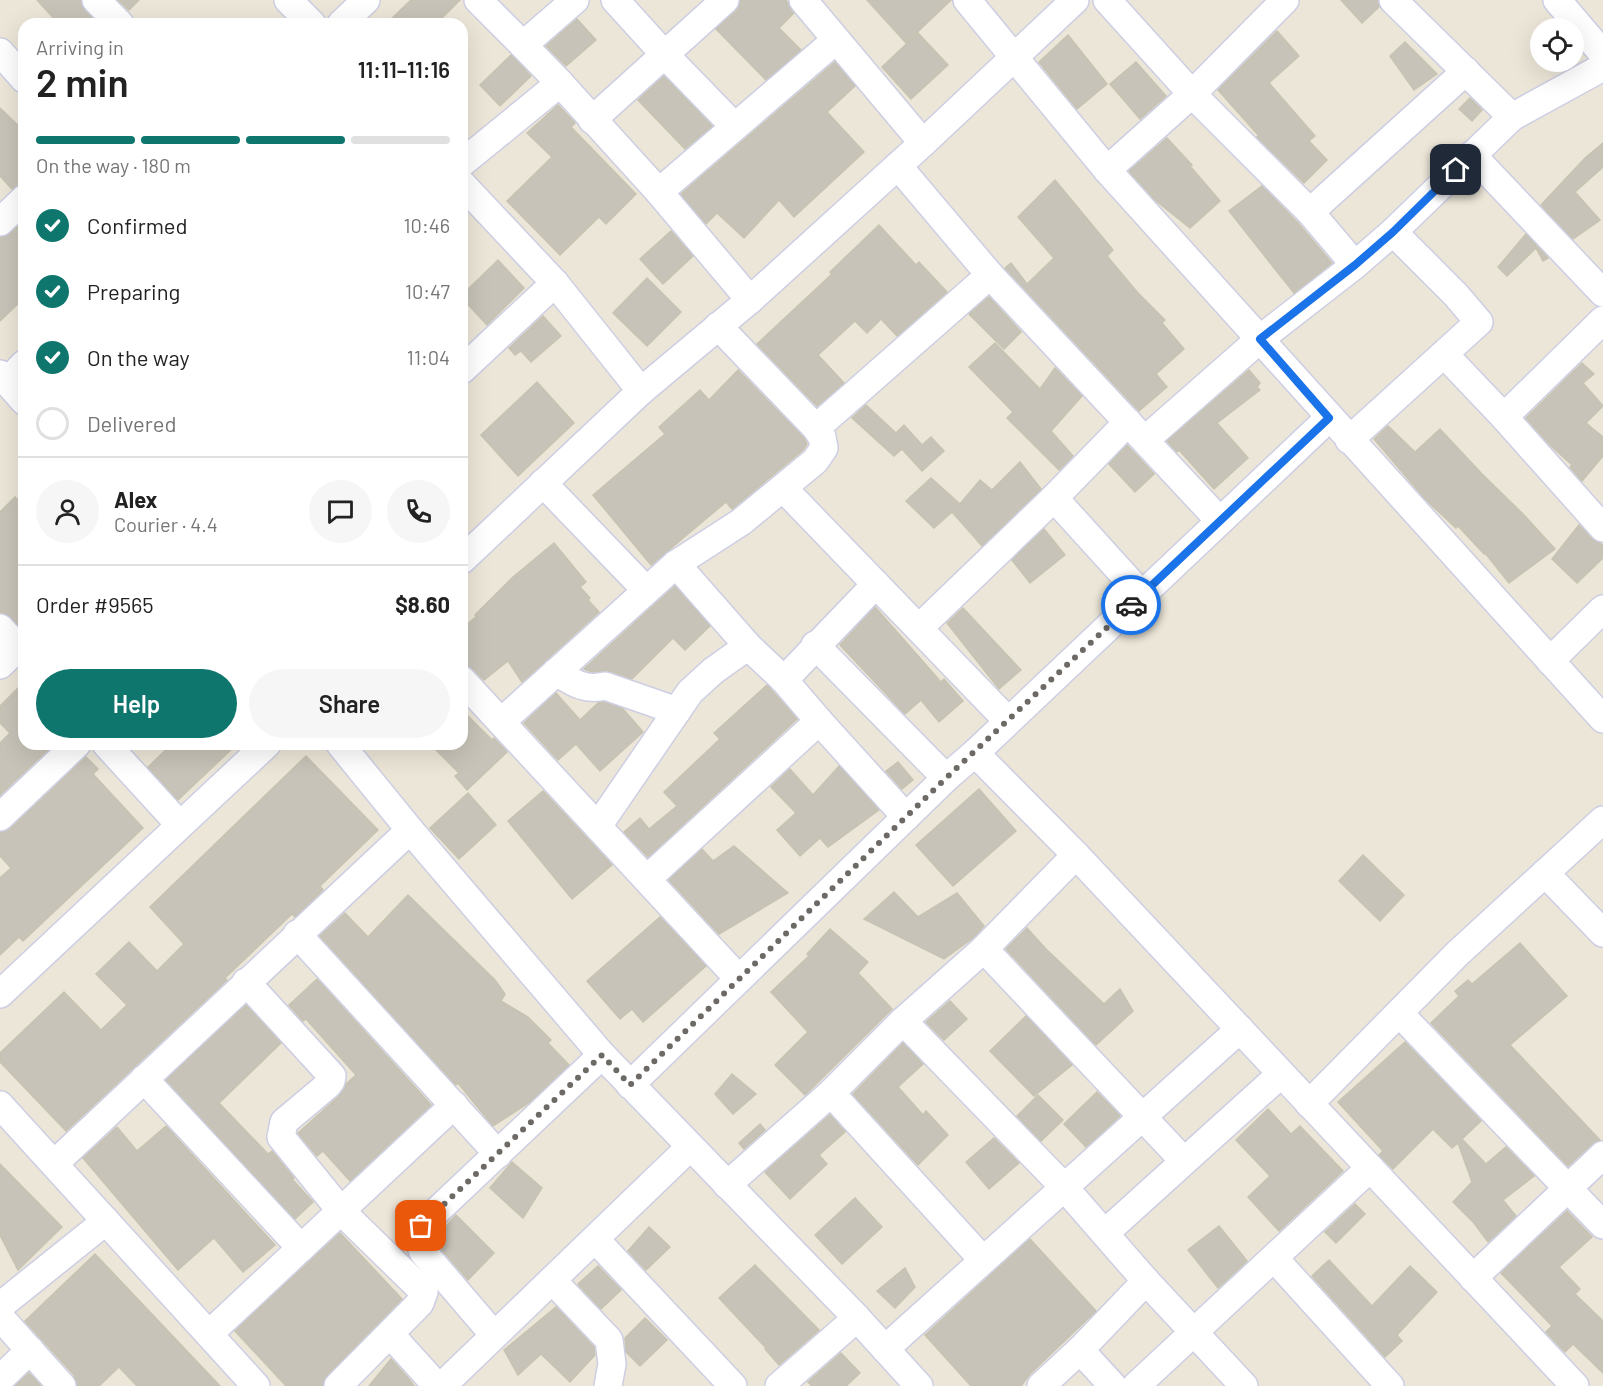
<!DOCTYPE html>
<meta charset="utf-8">
<style>
:root{--surface:#fff;--page:#f6f6f6;--text:#222;--muted:#767676;--line:#e0e0e0;--accent:#0f766e}
body{margin:0;font-family:Barlow,sans-serif;background:var(--page);color:var(--text);height:100vh;display:flex;flex-direction:column;font-size:22px;white-space:nowrap}
*{box-sizing:border-box;margin:0}
p{font-size:20px;color:var(--muted)}
.icon{flex:none;width:33px;height:33px;fill:none;stroke:currentColor;stroke-width:2;stroke-linecap:round;stroke-linejoin:round}
.map{position:relative;flex:1;overflow:hidden}
.details{position:absolute;left:18px;top:18px;width:450px;height:732px;display:flex;flex-direction:column;background:var(--surface);border-radius:18px;box-shadow:0 6px 24px #0002}
.details>*{flex:none}
.buttons{position:absolute;left:1530px;top:18px;display:grid;gap:12px}
.buttons a{display:grid;place-items:center;width:54px;height:54px;border-radius:50%;background:var(--surface);box-shadow:0 6px 24px #0002;font-size:30px}
.pin{position:absolute;display:grid;place-items:center;width:51px;height:51px;color:#fff;margin:-26px;border-radius:12px;box-shadow:0 3px 9px #0006}
.courier{position:absolute;display:grid;place-items:center;width:60px;height:60px;margin:-30px;border:4px solid #1a73e8;border-radius:50%;background:#fff;color:#222;box-shadow:0 2px 8px #0007}
.overview em{font-style:normal;font-weight:600}
.overview div{display:flex;flex-direction:column-reverse}
.overview{display:flex;align-items:center;justify-content:space-between;height:102px;padding:0 18px}
h1{font-size:39px;font-weight:600;line-height:45px}
.bar{display:grid;grid-template-columns:repeat(4,1fr);gap:9px 6px;align-content:center;height:72px;padding:0 18px}
.bar i{height:8px;border-radius:4px;background:var(--line)}
.bar .on{background:var(--accent)}
.bar p{grid-column:span 4}
.line{display:flex;align-items:center;gap:15px;padding:0 18px;border-top:2px solid var(--line)}
.line div{flex:1}
.round{display:grid;place-items:center;flex:none;width:63px;height:63px;border-radius:32px;background:var(--page)}
ol{padding:0 18px;list-style:none}
li{display:flex;align-items:center;gap:18px;height:66px}
li p{margin-inline-start:auto}
li .icon{padding:6px;border-radius:50%;background:var(--accent);color:#fff;stroke-width:4}
li:last-child{color:var(--muted)}
li i{width:33px;height:33px;border:3px solid var(--line);border-radius:50%}
.button{display:flex;gap:12px;margin-top:auto;padding:12px 18px}
.button a{flex:1;height:69px;border-radius:36px;background:var(--accent);color:#fff;font-size:24px;font-weight:600;line-height:69px;text-align:center}
.button a+a{background:var(--page);color:var(--text)}
.map>svg:first-child{display:block}
</style>
<div class="map">
<svg width="1603" height="1386" viewBox="0 0 1603 1386">
<rect width="100%" height="100%" fill="#ece6d8"/>
<g fill="#c7c3b8" stroke="#c7c3b1" stroke-width="1.5">
<path d="M37 0H81L85 11 98 24H59Z"/>
<path d="M118 0H139L129 10Z"/>
<path d="M411 0H460L436 24H386Z"/>
<path d="M740 0H786L794 13 779 28 801 50 766 80 716 29 736 11Z"/>
<path d="M867 0H951L906 43Z"/>
<path d="M1341 0H1378L1379 7 1362 23Z"/>
<path d="M577 19 596 40 566 66 546 46Z"/>
<path d="M1277 31 1299 56 1269 83 1315 136 1309 141 1327 160 1304 183 1257 137 1259 136 1218 90Z"/>
<path d="M918 33 948 65 911 99 882 67Z"/>
<path d="M1068 35 1107 84 1077 109 1039 62Z"/>
<path d="M1405 42 1437 74 1414 90 1390 56Z"/>
<path d="M511 55 531 76 500 106 480 85Z"/>
<path d="M835 62 855 86 827 112 864 152 794 217 779 200 744 238 717 213 706 224 681 194Z"/>
<path d="M1136 62 1166 96 1140 119 1110 84Z"/>
<path d="M664 76 712 126 685 149 638 100Z"/>
<path d="M1470 98 1482 110 1472 121 1459 109Z"/>
<path d="M558 105 575 123 571 127 636 194 606 224 599 217 560 255 507 201 552 157 527 133Z"/>
<path d="M0 108 24 131V184L12 189 0 176Z"/>
<path d="M1167 138 1192 165 1190 166 1220 201 1190 228 1155 200 1129 171Z"/>
<path d="M1603 143V167L1575 192 1600 220 1573 239 1541 205 1585 158Z"/>
<path d="M1055 180 1113 250 1107 256 1138 293 1165 320 1162 323 1184 349 1156 374 1167 387 1139 411 1005 268 1011 263 1027 284 1054 258 1018 217Z"/>
<path d="M1262 186 1298 223 1332 263 1294 293 1229 211Z"/>
<path d="M24 221V298L0 321V237L10 234Z"/>
<path d="M879 225 916 265 919 262 947 292 897 336 881 319 867 333 855 321 818 355 844 383 817 406 757 344 832 274 830 272Z"/>
<path d="M671 231 693 256 663 284 640 259Z"/>
<path d="M1526 234 1548 258 1543 261 1536 248 1507 276 1498 267Z"/>
<path d="M498 260 524 288 487 325 462 298V295Z"/>
<path d="M647 278 681 312 647 346 613 313Z"/>
<path d="M989 297 1021 332 1004 349 969 314Z"/>
<path d="M543 316 561 336 531 362 521 351 515 355 509 348Z"/>
<path d="M995 343 1040 389 1055 368 1082 396 1051 431 1073 456 1059 470 1007 418 1013 412 969 367Z"/>
<path d="M1582 363 1594 374 1583 383 1603 406 1586 423 1603 437V456L1582 481 1570 467 1572 465 1550 445 1526 418Z"/>
<path d="M738 370 804 438 807 444 803 450 732 509 726 502 651 565 593 495 665 434 659 427 700 390 709 400Z"/>
<path d="M1249 370 1260 383 1257 387 1260 390 1217 423 1248 458 1214 489 1179 450 1177 452 1167 441Z"/>
<path d="M537 382 574 423 518 476 481 435Z"/>
<path d="M866 405 896 433 904 425 922 445 931 437 944 451 922 471 902 449 894 456 852 418Z"/>
<path d="M1388 426 1415 452 1440 429 1482 474 1523 514 1555 549 1509 583 1485 553 1484 554 1458 526 1456 528 1426 500 1374 439Z"/>
<path d="M1127 445 1154 474 1135 492 1109 464Z"/>
<path d="M1020 462 1041 489 982 546 952 512 934 528 906 501 931 478 960 504 980 480 992 490Z"/>
<path d="M15 497 24 506V627H20L5 613H0V512Z"/>
<path d="M1579 525 1591 538 1603 545V558L1577 583 1552 559Z"/>
<path d="M1044 529 1065 555 1030 583 1012 560Z"/>
<path d="M554 543 586 582 580 587 590 598 588 600 599 612 522 682 508 661 484 680 473 669 462 665V628L476 617 475 615 513 577Z"/>
<path d="M675 586 710 626 685 650 673 638 632 679 610 671 592 672 584 669Z"/>
<path d="M875 607 941 682 944 679 963 701 939 722 921 700 905 714 840 645Z"/>
<path d="M963 608 1021 670 999 689 947 623Z"/>
<path d="M24 682V744H54L0 795V743L10 733 0 723V706Z"/>
<path d="M767 685 797 719 648 857 624 832 640 818 649 829 677 806 664 792 720 739 714 733Z"/>
<path d="M556 693 580 720 598 703 604 702 623 709 643 732 600 771 576 744 558 760 524 723Z"/>
<path d="M462 710 492 740 494 738 507 752 467 790 455 776 459 773 430 744H462Z"/>
<path d="M172 744H237L178 800 148 767Z"/>
<path d="M306 756 378 830 320 886 323 890 295 917 292 914 225 978 227 980 66 1131 0 1062V1053L64 992 101 1030 127 1005 96 974 129 942 157 971 184 944 150 907Z"/>
<path d="M86 757 98 769 93 774 143 828 23 941 19 937 0 955V878L11 868 0 856V832L11 828Z"/>
<path d="M898 762 913 780 902 789 886 771Z"/>
<path d="M839 766 879 810 828 847 820 838 800 856 777 830 796 813 771 787 790 769 813 795Z"/>
<path d="M979 789 1016 831 953 886 916 845Z"/>
<path d="M543 791 612 865 572 899 508 821Z"/>
<path d="M468 793 496 825 459 859 430 828Z"/>
<path d="M734 846 788 893 719 934 669 880 702 849 713 861Z"/>
<path d="M1363 855 1404 895 1380 921 1339 881Z"/>
<path d="M894 892 918 917 957 893 984 926 973 938 944 959 864 919Z"/>
<path d="M408 895 495 980 505 994 501 1001 528 1017 551 1040 548 1043 569 1065 530 1102 493 1126 458 1083 456 1085 320 936 345 913 368 937Z"/>
<path d="M660 917 706 966 643 1022 632 1009 620 1019 587 981Z"/>
<path d="M1027 928 1046 949 1104 1004 1120 989 1133 1011 1096 1045 1006 949Z"/>
<path d="M830 929 868 962 858 973 892 1009 805 1095 775 1065 808 1032 771 992 809 956 807 954Z"/>
<path d="M1520 943 1567 996 1510 1045 1600 1140 1592 1144 1568 1166 1431 1023 1459 996 1455 991 1468 980 1472 984Z"/>
<path d="M317 979 431 1105 350 1181 323 1151 317 1156 298 1133 338 1097 347 1083 356 1075 306 1019 303 1021 289 1005Z"/>
<path d="M950 1001 967 1019 944 1040 926 1022Z"/>
<path d="M246 1005 281 1043 219 1103 268 1154 272 1151 294 1178 292 1179 313 1202 295 1219 166 1080Z"/>
<path d="M1026 1016 1072 1065 1034 1096 990 1051Z"/>
<path d="M1405 1042 1481 1121 1462 1139 1486 1164 1506 1147 1534 1176 1503 1200 1516 1216 1488 1242 1474 1223 1453 1202 1472 1182 1458 1143 1452 1148 1433 1129 1393 1169 1379 1155 1383 1151 1338 1102Z"/>
<path d="M903 1043 923 1064 898 1087 923 1115 926 1111 948 1135 918 1165 853 1094Z"/>
<path d="M732 1074 756 1094 733 1114 715 1094Z"/>
<path d="M1097 1092 1120 1116 1086 1147 1064 1124Z"/>
<path d="M1038 1095 1063 1120 1041 1141 1017 1116Z"/>
<path d="M1268 1109 1291 1134 1300 1126 1343 1171 1279 1231 1248 1197 1270 1176 1236 1140Z"/>
<path d="M830 1115 845 1132 819 1155 827 1164 790 1199 765 1172Z"/>
<path d="M760 1124 765 1130 744 1149 739 1143Z"/>
<path d="M166 1126 275 1245 243 1272 214 1238 178 1270 83 1158 117 1127 137 1151Z"/>
<path d="M994 1138 1019 1163 989 1189 966 1162Z"/>
<path d="M512 1162 542 1188 523 1218 490 1188Z"/>
<path d="M0 1164 62 1227 18 1270 0 1235Z"/>
<path d="M855 1198 882 1227 842 1264 815 1235Z"/>
<path d="M1355 1204 1365 1214 1336 1243 1325 1232Z"/>
<path d="M1567 1211 1592 1237 1559 1267 1580 1289 1575 1294 1603 1321V1373L1573 1344 1565 1352 1546 1332 1552 1326 1501 1273Z"/>
<path d="M456 1215 494 1253 468 1280 437 1244 435 1239Z"/>
<path d="M1219 1226 1247 1261 1218 1288 1188 1250Z"/>
<path d="M649 1227 670 1247 646 1270 628 1251Z"/>
<path d="M340 1233 402 1299 327 1375 323 1386H286L235 1331Z"/>
<path d="M1030 1239 1096 1311 1030 1374 1021 1386H971L925 1335Z"/>
<path d="M95 1254 220 1386H137L119 1367 99 1386H77L74 1375 25 1321Z"/>
<path d="M1329 1260 1372 1306 1410 1266 1437 1292 1397 1335 1402 1341 1385 1357 1312 1276Z"/>
<path d="M755 1265 819 1330 779 1365 765 1349 766 1348 719 1298Z"/>
<path d="M598 1266 621 1290 601 1309 578 1284Z"/>
<path d="M905 1268 915 1287 895 1308 877 1291Z"/>
<path d="M556 1307 594 1347 595 1355 570 1382 541 1354 518 1375 504 1350Z"/>
<path d="M645 1318 667 1340 640 1366 626 1352 625 1338Z"/>
<path d="M841 1353 860 1373 846 1386H812L808 1382Z"/>
<path d="M391 1359 409 1379 414 1386H369Z"/>
<path d="M29 1373 41 1386H15Z"/>
</g>
<g fill="none" stroke-linecap="round" stroke-linejoin="round">
<defs>
<g id="street">
<path d="M96 0 120 24"/>
<path d="M288 0 312 24"/>
<path d="M478 0 523 45"/>
<path d="M615 0 665 55 734 126"/>
<path d="M803 0 923 143"/>
<path d="M967 0 1107 170 1603 719"/>
<path d="M1107 0 1192 94 1310 212 1355 265"/>
<path d="M1393 0 1512 117"/>
<path d="M1557 0 1603 54"/>
<path d="M341 24 366 0"/>
<path d="M0 52 24 79"/>
<path d="M560 83 523 45 575 0"/>
<path d="M592 120 725 0"/>
<path d="M1472 155 1603 293"/>
<path d="M462 163 560 83 659 192 750 300"/>
<path d="M898 166 990 275 1220 521"/>
<path d="M1107 170 1192 94 1285 0"/>
<path d="M462 184 555 283 641 391"/>
<path d="M659 192 836 40"/>
<path d="M1310 212 1466 71"/>
<path d="M0 222 24 199"/>
<path d="M1445 355 1504 417 1603 528"/>
<path d="M462 370 555 283"/>
<path d="M0 374 24 401"/>
<path d="M7 382 24 364"/>
<path d="M1504 417 1603 320"/>
<path d="M816 428 990 275"/>
<path d="M1145 440 1260 339 1355 265 1393 232 1512 117 1603 67"/>
<path d="M1349 440 1479 322 1456 295 1393 232"/>
<path d="M543 483 646 590"/>
<path d="M783 488 1008 721"/>
<path d="M1054 498 1142 595"/>
<path d="M462 560 641 391 750 300 923 143 1075 0"/>
<path d="M676 564 748 646 784 680 819 721 906 817"/>
<path d="M0 628 24 654"/>
<path d="M919 628 1054 498 1128 422"/>
<path d="M815 645 946 778"/>
<path d="M1550 661 1603 609"/>
<path d="M0 665 24 642"/>
<path d="M556 672C573 682 584 691 605 686L677 711"/>
<path d="M462 680 739 979"/>
<path d="M784 680 876 584"/>
<path d="M501 722 676 564 741 522 815 461 824 448 822 437 816 428 718 326"/>
<path d="M106 744 180 825"/>
<path d="M340 744 410 830 602 1055 857 1318 919 1386"/>
<path d="M975 753 1329 418"/>
<path d="M0 817 77 744"/>
<path d="M598 826 690 692 713 671 748 646"/>
<path d="M1545 873 1603 933"/>
<path d="M647 879 819 721"/>
<path d="M297 934 498 1154"/>
<path d="M984 949 1184 1161"/>
<path d="M246 982 332 1076 331 1081 328 1085 284 1122 281 1137 341 1211 424 1292 420 1303 338 1386"/>
<path d="M0 994 267 744"/>
<path d="M1399 1013 1603 1225"/>
<path d="M903 1021 1064 1187 1146 1281"/>
<path d="M144 1079 301 1248"/>
<path d="M630 1085 946 778 975 753 1076 855 1575 1386"/>
<path d="M831 1093 983 1260"/>
<path d="M1309 1104 1457 954 1603 820"/>
<path d="M0 1105 256 1386"/>
<path d="M54 1164 410 830"/>
<path d="M727 1185 831 1093 903 1021 984 949 1076 855"/>
<path d="M1105 1233 1281 1074"/>
<path d="M595 1239 733 1386"/>
<path d="M1274 1258 1390 1386"/>
<path d="M1473 1278 1603 1155"/>
<path d="M552 1280 609 1340 612 1364 608 1386"/>
<path d="M0 1306 106 1221"/>
<path d="M0 1317 62 1386"/>
<path d="M209 1334 454 1105"/>
<path d="M390 1334 437 1386"/>
<path d="M494 1335 423 1252 418 1238 421 1226 602 1055"/>
<path d="M885 1349 1240 1029"/>
<path d="M1080 1350 1146 1281 1244 1386"/>
<path d="M0 1379 30 1350"/>
<path d="M442 1386 690 1147"/>
<path d="M779 1386 857 1318"/>
<path d="M1041 1386 1080 1350 1113 1386"/>
<path d="M1136 1386 1370 1168"/>
</g>
</defs>
<use href="#street" stroke="#cdcee3" stroke-width="30"/>
<use href="#street" stroke="#fff" stroke-width="27"/>
</g>
<g fill="none" stroke-linecap="round" stroke-linejoin="round">
<path stroke="#6d6a66" stroke-width="6" stroke-dasharray="0 10.8" d="M421 1226 602 1055 630 1085 946 778 1131 605"/>
<path stroke="#1a73e8" stroke-width="8" d="M1131 605 1329 418 1260 339 1355 265 1393 232 1456 170"/>
</g>
</svg>
<div class="buttons">
<a><svg class="icon" aria-label="locate" viewBox="0 0 24 24"><circle cx="12" cy="12" r="6"/><path d="M12 2v4M12 18v4M2 12h4M18 12h4"/></svg></a>
</div>
<div class="pin" style="left:421px;top:1226px;background:#ea580c"><svg class="icon" aria-label="bag" viewBox="0 0 24 24"><path d="M5 8h14l-1 12H6zM9 8a3 3 0 0 1 6 0"/></svg></div>
<div class="pin" style="left:1456px;top:170px;background:#1f2937"><svg class="icon" aria-label="home" viewBox="0 0 24 24"><path d="M3 11l9-7 9 7M6 9v11h12V9"/></svg></div>
<div class="courier" style="left:1131px;top:605px"><svg class="icon" aria-label="car" viewBox="0 0 24 24"><path d="M5 17H2v-5l4-1 3-4h7l3 4 3 1v5h-3M9 17h6M6 11h13"/><circle cx="7" cy="17" r="2"/><circle cx="17" cy="17" r="2"/></svg></div>
<section class="details">
<div class="overview"><div><h1>2 min</h1><p>Arriving in</p></div><em>11:11–11:16</em></div>
<div class="bar"><i class="on"></i><i class="on"></i><i class="on"></i><i></i><p>On the way · 180 m</p></div>
<ol>
<li><svg class="icon" aria-label="check" viewBox="0 0 24 24"><path d="M5 12l5 5 9-10"/></svg>Confirmed<p>10:46</p></li>
<li><svg class="icon" aria-label="check" viewBox="0 0 24 24"><path d="M5 12l5 5 9-10"/></svg>Preparing<p>10:47</p></li>
<li><svg class="icon" aria-label="check" viewBox="0 0 24 24"><path d="M5 12l5 5 9-10"/></svg>On the way<p>11:04</p></li>
<li><i></i>Delivered</li>
</ol>
<div class="line" style="height:108px"><a class="round"><svg class="icon" aria-label="person" viewBox="0 0 24 24"><circle cx="12" cy="8" r="4"/><path d="M4 21q1-7 8-7t8 7"/></svg></a><div><b>Alex</b><p>Courier · 4.4</p></div><a class="round"><svg class="icon" aria-label="chat" viewBox="0 0 24 24"><path d="M4 5h16v11H9l-5 4z"/></svg></a><a class="round"><svg class="icon" aria-label="phone" viewBox="0 0 24 24"><path d="M5 4h4l2 5-3 2q2 4 5 5l2-3 5 2v4C11 20 4 13 5 4z"/></svg></a></div>
<div class="line" style="height:78px"><div>Order #9565</div><b>$8.60</b></div>
<div class="button"><a>Help</a><a>Share</a></div>
</section>
</div>
